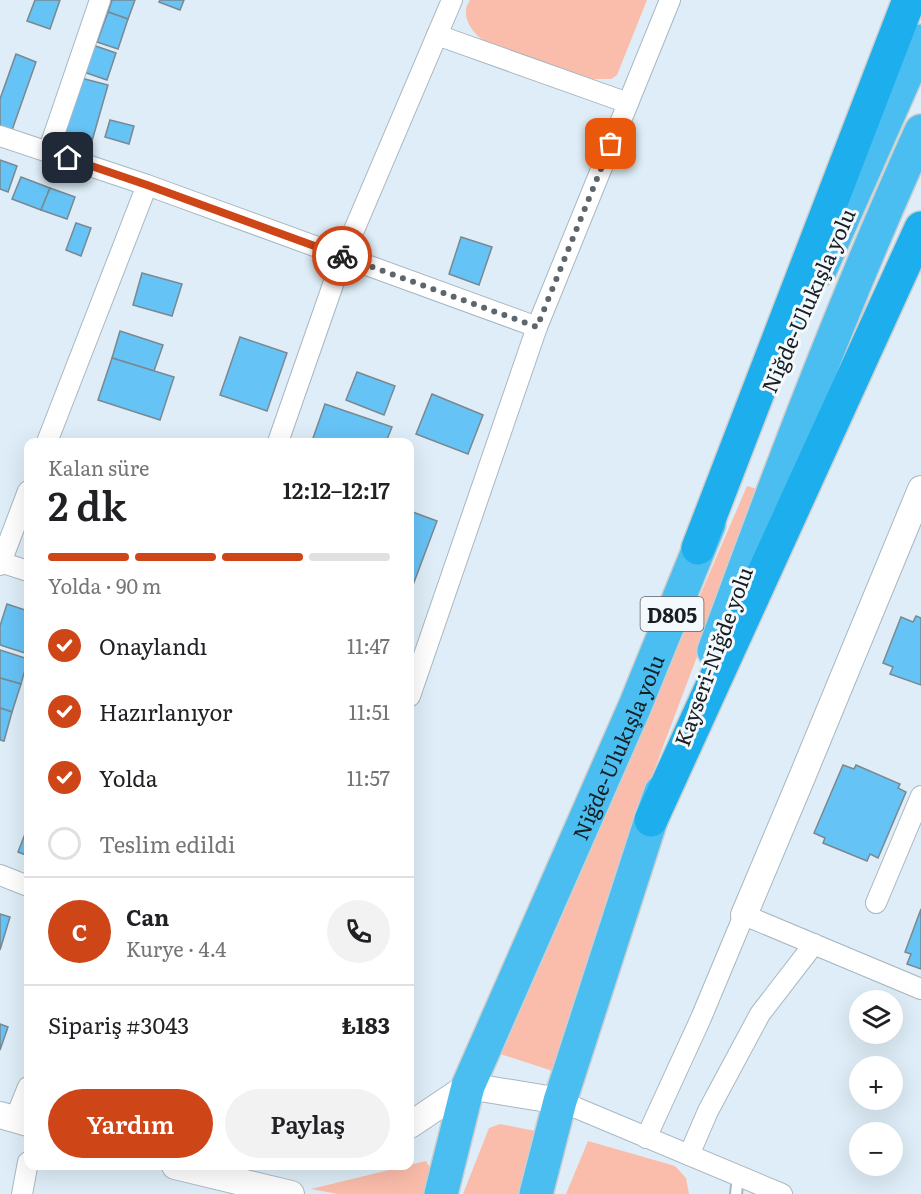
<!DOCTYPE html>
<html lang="tr">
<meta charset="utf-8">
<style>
:root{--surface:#fff;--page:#f2f2f2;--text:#202124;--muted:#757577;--line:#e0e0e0;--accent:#ce4618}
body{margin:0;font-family:Literata,serif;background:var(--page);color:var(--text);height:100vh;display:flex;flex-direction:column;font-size:22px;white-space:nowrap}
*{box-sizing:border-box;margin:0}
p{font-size:20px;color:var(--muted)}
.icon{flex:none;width:33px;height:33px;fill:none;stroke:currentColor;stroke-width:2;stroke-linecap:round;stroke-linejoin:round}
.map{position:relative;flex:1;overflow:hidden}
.panel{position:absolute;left:24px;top:438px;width:390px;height:732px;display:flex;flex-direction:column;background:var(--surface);border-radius:12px;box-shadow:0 6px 24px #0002}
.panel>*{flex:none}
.fabs{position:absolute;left:849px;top:990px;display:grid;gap:12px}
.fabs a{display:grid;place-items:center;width:54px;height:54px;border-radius:50%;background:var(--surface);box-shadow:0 6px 24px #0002;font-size:30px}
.pin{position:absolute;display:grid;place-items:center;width:51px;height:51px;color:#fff;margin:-26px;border-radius:12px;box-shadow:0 3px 9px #0006}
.courier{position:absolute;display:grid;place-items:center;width:60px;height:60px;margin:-30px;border:4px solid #ce4618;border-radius:50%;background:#fff;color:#222;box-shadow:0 2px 8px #0007}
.head em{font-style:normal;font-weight:600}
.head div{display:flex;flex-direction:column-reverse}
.head{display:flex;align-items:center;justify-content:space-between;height:102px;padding:0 24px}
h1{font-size:39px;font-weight:600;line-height:45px}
.bar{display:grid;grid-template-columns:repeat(4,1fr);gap:9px 6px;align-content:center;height:72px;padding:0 24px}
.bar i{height:8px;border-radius:4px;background:var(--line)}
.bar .selected{background:var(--accent)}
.bar p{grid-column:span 4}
.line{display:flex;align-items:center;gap:15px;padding:0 24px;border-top:2px solid var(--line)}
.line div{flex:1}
.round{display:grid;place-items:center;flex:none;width:63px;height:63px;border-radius:32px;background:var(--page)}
ol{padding:0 24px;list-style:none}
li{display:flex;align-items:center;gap:18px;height:66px}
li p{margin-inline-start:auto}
li .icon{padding:6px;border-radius:50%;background:var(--accent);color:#fff;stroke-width:4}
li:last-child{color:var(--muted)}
li i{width:33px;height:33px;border:3px solid var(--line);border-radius:50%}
.button{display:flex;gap:12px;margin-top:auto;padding:12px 24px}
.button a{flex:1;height:69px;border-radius:36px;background:var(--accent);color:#fff;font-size:24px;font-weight:600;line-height:69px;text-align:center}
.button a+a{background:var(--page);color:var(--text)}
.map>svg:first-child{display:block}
</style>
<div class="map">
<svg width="921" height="1194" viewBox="0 0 921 1194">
<rect width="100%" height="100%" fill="#deedf7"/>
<g fill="#fbbdab">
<path d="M470 0H647L617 75 611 79H593L485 42C475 34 465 24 466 10 466 7 468 3 470 0Z"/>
<path d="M747 486 760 490 633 826 556 1072 500 1054 606 814Z"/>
<path d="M500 1124 540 1132 526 1194H463L489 1128Z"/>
<path d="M588 1141 675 1166 686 1178 689 1194H566Z"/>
<path d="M426 1161 432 1171 426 1194H338L311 1189Z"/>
</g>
<g fill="#66c3f6" stroke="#7a8890" stroke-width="1.5">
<path d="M35 0H60L50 29 27 21Z"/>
<path d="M112 0H135L128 19 108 12Z"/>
<path d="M160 0H184L180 10 159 2Z"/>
<path d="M108 12 128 19 118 49 97 42Z"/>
<path d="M84 42 116 53 107 80 75 69Z"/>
<path d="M16 54 36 62 11 133 0 129V99Z"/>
<path d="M81 78 108 85 92 141 65 133Z"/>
<path d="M110 120 134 126 129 144 105 137Z"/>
<path d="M0 160 17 166 8 192 0 189Z"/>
<path d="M21 177 50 188 41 210 12 199Z"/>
<path d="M50 188 75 197 67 219 41 210Z"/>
<path d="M76 223 91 228 81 256 66 250Z"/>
<path d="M461 237 492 247 479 285 449 274Z"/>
<path d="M142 273 182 284 172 316 133 305Z"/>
<path d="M120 331 163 345 154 371 112 358Z"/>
<path d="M240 337 287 353 267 411 220 395Z"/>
<path d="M112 358 174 377 160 420 98 400Z"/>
<path d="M357 372 395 386 384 415 346 400Z"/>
<path d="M432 394 483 415 468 454 416 434Z"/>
<path d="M325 404 392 427 386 442H316L312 441Z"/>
<path d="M410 511 437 521 410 593Z"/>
<path d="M7 604 28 611V654L0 645V626Z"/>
<path d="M916 616 921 618V685L890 674 893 667 883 663 901 617 913 622Z"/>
<path d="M0 650 28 659 21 684 0 678Z"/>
<path d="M0 678 21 684 12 712 0 708Z"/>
<path d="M0 708 12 712 4 741 0 740Z"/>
<path d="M843 765 854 769 856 765 900 784 898 788 906 792 878 858 870 854 867 861 823 843 825 838 814 833Z"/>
<path d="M28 826V856L18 852Z"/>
<path d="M921 909V969L907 964 911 954 905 952Z"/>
<path d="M0 914 10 917 0 950Z"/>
<path d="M0 1024 8 1027 0 1050Z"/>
</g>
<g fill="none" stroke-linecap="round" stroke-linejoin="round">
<defs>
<path id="service" d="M736 1194 738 1176"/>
<g id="minor">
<path d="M437 35 628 103"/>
<path d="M0 136 147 185 537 327"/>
<path d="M48 152 100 0"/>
<path d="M47 442 147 185"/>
<path d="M278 442 343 256 452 0"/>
<path d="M0 562 28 571"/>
<path d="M0 565 28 491"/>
<path d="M410 696 537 327 670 0"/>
<path d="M0 875 28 886"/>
<path d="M876 903 921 796"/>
<path d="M560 1101 782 1194"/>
<path d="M15 1119 28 1087"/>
<path d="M646 1138 701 1018 744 915 921 989"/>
<path d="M689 1155 708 1111 760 1014 814 944"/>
<path d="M22 1194 28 1162"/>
</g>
<g id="tertiary">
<path d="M744 915 800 782 921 489"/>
<path d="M0 1115 28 1123"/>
<path d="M410 1125 468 1086 560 1101"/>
<path d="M175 1166 291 1194"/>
</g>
<g id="trunk">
<path d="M820 270 921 41"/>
<path d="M714 651C778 476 844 301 921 131"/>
<path id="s1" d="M441 1194 468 1086 635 706 709 524"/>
<path d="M536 1194 560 1101 651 820 661 792"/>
</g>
<g id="motorway">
<path d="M698 548 909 0"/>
<path d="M651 820 921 228"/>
</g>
</defs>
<use href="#service" stroke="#a8b7c0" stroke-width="14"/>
<use href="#minor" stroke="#a8b7c0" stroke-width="22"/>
<use href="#tertiary" stroke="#a8b7c0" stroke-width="28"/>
<use href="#trunk" stroke="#cccece" stroke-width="36"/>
<use href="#motorway" stroke="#cccece" stroke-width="36"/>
<use href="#service" stroke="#fff" stroke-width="10"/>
<use href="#minor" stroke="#fff" stroke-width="20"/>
<use href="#tertiary" stroke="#fff" stroke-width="26"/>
<use href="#trunk" stroke="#4abef0" stroke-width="33"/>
<use href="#motorway" stroke="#1caeed" stroke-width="33"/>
</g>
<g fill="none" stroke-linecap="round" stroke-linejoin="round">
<path stroke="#5d666c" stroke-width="6" stroke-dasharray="0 10.8" d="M342 256 537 327 611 144"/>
<path stroke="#ce4618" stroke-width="8" d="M68 158 147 185 342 256"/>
</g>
<g text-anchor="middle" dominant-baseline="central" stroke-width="6" stroke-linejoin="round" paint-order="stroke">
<rect fill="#f3f9fd" stroke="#5a6063" stroke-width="1.5" x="640.5" y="597" width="63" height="34" rx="4.5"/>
<g font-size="20" font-weight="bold" fill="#181e21">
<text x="672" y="614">D805</text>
</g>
<g font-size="21" fill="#181e21" stroke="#f3f9fd">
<text transform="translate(807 300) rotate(-66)">Niğde-Ulukışla yolu</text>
<text transform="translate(712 656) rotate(-70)">Kayseri-Niğde yolu</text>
<text stroke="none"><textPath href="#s1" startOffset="482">Niğde-Ulukışla yolu</textPath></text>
</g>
</g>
</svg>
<div class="fabs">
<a><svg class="icon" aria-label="layers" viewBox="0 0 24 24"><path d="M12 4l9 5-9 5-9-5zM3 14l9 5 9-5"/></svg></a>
<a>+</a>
<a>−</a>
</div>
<div class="pin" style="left:611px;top:144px;background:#ea580c"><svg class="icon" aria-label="bag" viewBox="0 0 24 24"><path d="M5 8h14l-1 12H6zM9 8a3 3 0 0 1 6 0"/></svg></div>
<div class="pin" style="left:68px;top:158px;background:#1f2937"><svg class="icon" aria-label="home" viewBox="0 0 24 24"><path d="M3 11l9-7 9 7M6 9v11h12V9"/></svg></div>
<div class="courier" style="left:342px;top:256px"><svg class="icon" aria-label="bike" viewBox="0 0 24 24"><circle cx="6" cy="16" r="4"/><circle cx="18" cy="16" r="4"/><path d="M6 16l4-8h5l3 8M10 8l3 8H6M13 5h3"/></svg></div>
<section class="panel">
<div class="head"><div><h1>2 dk</h1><p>Kalan süre</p></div><em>12:12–12:17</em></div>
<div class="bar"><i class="selected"></i><i class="selected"></i><i class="selected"></i><i></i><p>Yolda · 90 m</p></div>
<ol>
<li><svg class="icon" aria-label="check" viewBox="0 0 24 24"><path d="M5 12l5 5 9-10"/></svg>Onaylandı<p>11:47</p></li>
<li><svg class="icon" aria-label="check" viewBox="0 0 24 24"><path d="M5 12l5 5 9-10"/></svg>Hazırlanıyor<p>11:51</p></li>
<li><svg class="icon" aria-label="check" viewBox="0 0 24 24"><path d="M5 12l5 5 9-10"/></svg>Yolda<p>11:57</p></li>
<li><i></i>Teslim edildi</li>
</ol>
<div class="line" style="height:108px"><b class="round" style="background:var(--accent);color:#fff">C</b><div><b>Can</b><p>Kurye · 4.4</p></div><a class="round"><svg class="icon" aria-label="phone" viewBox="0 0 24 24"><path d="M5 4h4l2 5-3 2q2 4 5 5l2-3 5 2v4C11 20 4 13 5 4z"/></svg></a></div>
<div class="line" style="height:78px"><div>Sipariş #3043</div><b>₺183</b></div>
<div class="button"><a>Yardım</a><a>Paylaş</a></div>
</section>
</div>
